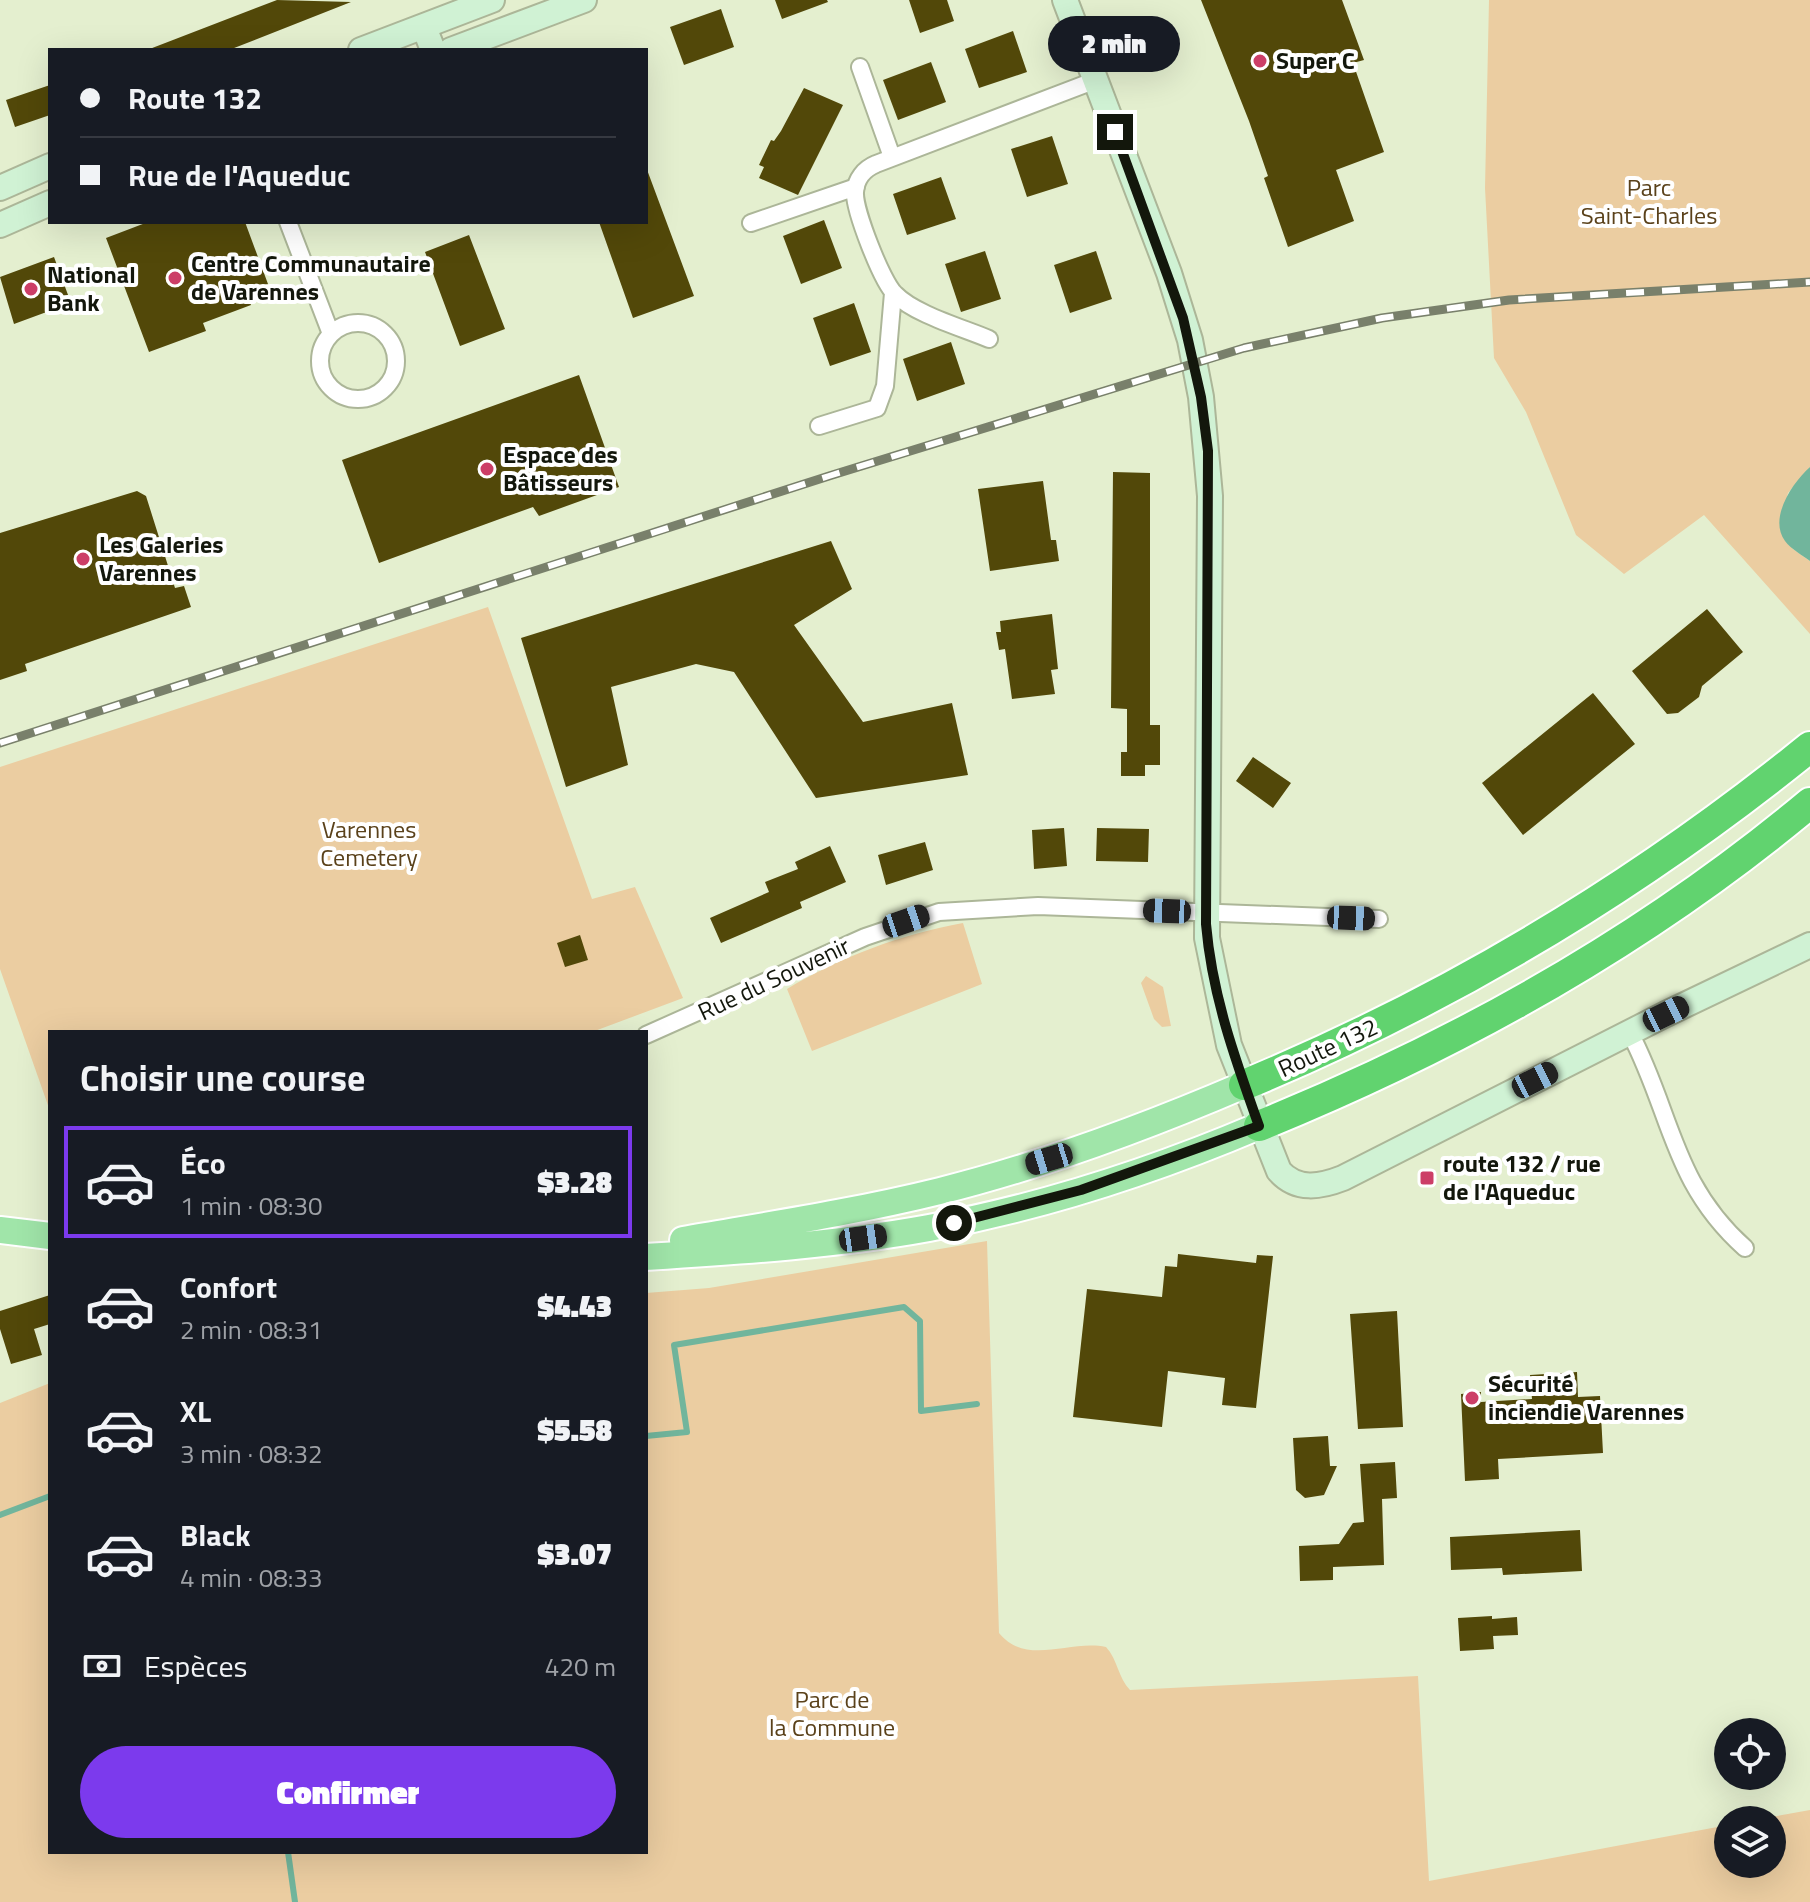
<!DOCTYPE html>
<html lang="fr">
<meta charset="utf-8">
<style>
:root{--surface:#171b24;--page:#242831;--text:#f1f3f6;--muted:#9ea1a6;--line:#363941;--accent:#7c3aed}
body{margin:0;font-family:"Titillium Web",sans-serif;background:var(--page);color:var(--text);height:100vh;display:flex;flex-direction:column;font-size:30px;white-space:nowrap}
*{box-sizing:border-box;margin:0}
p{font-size:26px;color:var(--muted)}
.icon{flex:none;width:44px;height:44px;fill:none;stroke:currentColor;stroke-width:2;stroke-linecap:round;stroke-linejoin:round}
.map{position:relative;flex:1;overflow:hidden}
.drawer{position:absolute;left:48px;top:1030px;width:600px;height:824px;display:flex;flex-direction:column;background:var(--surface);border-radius:0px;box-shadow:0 8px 32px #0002}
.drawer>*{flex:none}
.hud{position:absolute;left:48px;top:48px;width:600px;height:176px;border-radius:0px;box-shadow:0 8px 32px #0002;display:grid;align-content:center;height:176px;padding:0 32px;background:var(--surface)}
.buttons{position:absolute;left:1714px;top:1718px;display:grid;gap:16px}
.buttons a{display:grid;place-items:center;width:72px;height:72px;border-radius:50%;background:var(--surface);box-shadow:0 8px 32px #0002;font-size:40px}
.end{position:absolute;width:36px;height:36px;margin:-18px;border:10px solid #13170c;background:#fff;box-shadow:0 0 0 4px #fff}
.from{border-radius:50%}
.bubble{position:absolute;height:56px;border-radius:28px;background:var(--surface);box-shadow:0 8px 32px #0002;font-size:26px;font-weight:800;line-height:56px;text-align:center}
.car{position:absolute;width:24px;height:48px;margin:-24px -12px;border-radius:10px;box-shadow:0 0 6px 2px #0007;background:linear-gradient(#222 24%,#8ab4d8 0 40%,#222 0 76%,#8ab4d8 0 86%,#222 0)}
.hud b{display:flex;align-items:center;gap:28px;height:76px;font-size:30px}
.hud b+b{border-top:2px solid var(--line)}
.hud i{width:20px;height:20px;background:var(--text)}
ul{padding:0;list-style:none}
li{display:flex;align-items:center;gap:24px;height:112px;margin:0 16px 12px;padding:0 16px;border:4px solid transparent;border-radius:0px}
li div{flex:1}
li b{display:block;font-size:30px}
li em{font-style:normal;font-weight:800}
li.selected{border-color:var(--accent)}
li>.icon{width:72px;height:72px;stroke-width:1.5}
h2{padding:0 32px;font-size:36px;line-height:96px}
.pay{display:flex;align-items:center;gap:20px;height:88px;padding:0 32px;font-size:30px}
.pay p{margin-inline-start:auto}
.cta{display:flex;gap:16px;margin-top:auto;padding:16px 32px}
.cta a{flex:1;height:92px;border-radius:48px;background:var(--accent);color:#fff;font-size:32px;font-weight:800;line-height:92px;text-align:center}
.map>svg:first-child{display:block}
.green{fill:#ebcda1}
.water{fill:#71b59c}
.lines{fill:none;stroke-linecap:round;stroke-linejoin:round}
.stream{stroke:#71b59c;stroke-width:6}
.building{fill:#524809}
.street-casing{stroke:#acb698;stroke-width:20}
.secondary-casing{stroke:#acb698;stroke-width:28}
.primary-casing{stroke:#fff;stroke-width:30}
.highway-casing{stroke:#fff;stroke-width:34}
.street{stroke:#fff;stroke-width:16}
.secondary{stroke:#d0f2d4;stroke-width:24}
.primary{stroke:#a0e5a9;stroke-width:26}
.highway{stroke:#61d36f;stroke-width:30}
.rail-casing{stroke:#79806b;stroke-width:9}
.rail{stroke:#fff;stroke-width:6;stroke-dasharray:18;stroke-linecap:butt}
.route{stroke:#13170c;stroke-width:10}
.poi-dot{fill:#cc3e67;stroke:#fff;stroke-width:3}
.labels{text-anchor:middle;stroke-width:8;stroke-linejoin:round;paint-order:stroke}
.poi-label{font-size:24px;font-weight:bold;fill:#13170c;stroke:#fff;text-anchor:start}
.park-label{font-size:24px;fill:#5a411a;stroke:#fff}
.street-label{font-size:24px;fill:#13170c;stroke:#fff}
</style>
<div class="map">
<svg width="1810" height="1902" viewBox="0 0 1810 1902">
<rect width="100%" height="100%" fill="#e4efcf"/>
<path class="green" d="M1489,0H1810V467L1788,493L1780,524L1793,549L1810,561V634L1704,515L1624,574L1576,535L1526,412L1494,358L1485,188Z
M488,607L592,899L635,887L683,998L592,1032H50V1111L0,969V767Z
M963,923L982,984L812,1051L787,989C840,957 902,934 963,923Z
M1146,976L1163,987L1171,1026L1162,1027L1154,1019L1141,983Z
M987,1241L999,1633C1027,1667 1070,1639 1106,1647C1118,1660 1118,1678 1130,1690L1418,1676L1429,1881L1728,1825V1864H1772V1820H1755L1810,1810V1902H0V1403L50,1383V1852H646V1293L709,1288Z"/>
<path class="water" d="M1810,467V561C1802,555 1791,549 1785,541C1768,518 1793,482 1810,467Z"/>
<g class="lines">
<path class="stream" d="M646,1436L687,1432L674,1345L904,1307L920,1321L921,1411L977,1404
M0,1515L50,1496
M288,1852L295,1902"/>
</g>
<path class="building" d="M277,0L351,2L229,50H147Z
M775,0H827L828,2L782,19Z
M909,0H947L954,21L920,33Z
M1201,0H1342L1364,60L1353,63L1384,152L1336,170L1354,221L1288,247L1264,178L1268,176L1249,121Z
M721,9L734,47L684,65L670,27Z
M1013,31L1027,72L979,88L965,49Z
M931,62L946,102L898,120L883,80Z
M50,85V115L15,127L6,100Z
M804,88L843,105L798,195L759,178L764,167L759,165L771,140L774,141L781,131Z
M1052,136L1068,184L1027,197L1011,149Z
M646,167L694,296L633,318L599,222H646Z
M941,177L956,219L907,235L893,194Z
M824,220L842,268L801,284L783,236Z
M148,222H245L268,284L246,292L251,305L203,323L206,331L149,352L106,238Z
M469,235L505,329L460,346L425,252Z
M985,251L1001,299L961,312L945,264Z
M1096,251L1112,299L1070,313L1054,265Z
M54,257L71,303L14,324L0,277Z
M854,303L871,352L830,366L813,318Z
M951,342L965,384L917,401L903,359Z
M579,375L619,487L539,516L533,507L379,563L342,460Z
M1113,472L1150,473V725H1160V765H1145V776H1121V752H1127V709L1111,708Z
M1043,481L1051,540H1056L1059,561L990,571L978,489Z
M137,491L146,496L175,588L184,586L191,607L25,664L27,671L0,680V533Z
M831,541L852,589L794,625L863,722L952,703L968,775L816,798L734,672L696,664L611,687L628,765L566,787L521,638Z
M1707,609L1743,652L1702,686L1699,697L1678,713L1667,714L1632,671Z
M1052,614L1058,669L1051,670L1055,694L1012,699L1005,649L999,650L996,632H1001L1000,621Z
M1593,693L1635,744L1523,835L1482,783Z
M1253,757L1291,783L1273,808L1236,781Z
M1064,828L1067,866L1034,869L1032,830Z
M1097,828L1149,829L1148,862L1096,861Z
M925,842L933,870L886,885L878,855Z
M830,846L846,882L800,902L802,908L721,943L710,918L769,892L765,882L798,869L795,862Z
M580,935L588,960L565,967L557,943Z
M1178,1254L1256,1263L1257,1255L1273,1256L1256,1408L1222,1405L1225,1378L1168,1371L1162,1427L1073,1417L1087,1289L1162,1297L1165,1266L1177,1267Z
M50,1295V1324L34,1329L42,1355L11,1364L0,1329V1311Z
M1397,1311L1403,1427L1358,1429L1350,1314Z
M1577,1372L1578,1397L1600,1396L1603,1453L1498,1459L1499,1479L1465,1481L1461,1394L1481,1392V1402L1532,1399L1530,1375Z
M1328,1436L1330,1466H1337L1324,1495L1305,1498L1296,1490L1293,1438Z
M1395,1462L1397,1498L1382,1499L1384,1565L1333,1567V1580L1300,1581L1299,1546L1339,1544L1353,1523L1364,1522L1360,1464Z
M1580,1530L1582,1571L1503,1575L1502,1568L1451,1570L1450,1537Z
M1492,1616V1619L1517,1617L1518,1635L1493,1636L1494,1649L1460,1651L1458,1618Z"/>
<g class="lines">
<defs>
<path id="street" d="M860,67L892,157
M288,222L331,334
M751,223L856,187
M320 361a38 38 0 1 1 76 0a38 38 0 1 1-76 0Z
M989,339C963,328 914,314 895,294C882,282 854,210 855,192C856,179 864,169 876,164L1096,80
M819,426L877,408L885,386L893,293
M1630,1033C1672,1113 1672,1183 1745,1248
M646,1035L865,937L939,912L1038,906L1379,919"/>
<path id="secondary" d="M1065,0L1169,273L1190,340L1201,397L1210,496L1207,938L1229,1045L1279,1171C1297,1191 1320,1187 1343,1178L1666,1014L1810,945
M424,27L433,50
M361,50L492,0
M451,50L584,0
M0,188L50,166
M0,225L50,203"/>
<path id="primary" d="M0,1230L50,1236
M683,1240C769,1225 855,1212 940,1191C1044,1165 1146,1127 1244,1085
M646,1257C740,1251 836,1245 929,1228C1042,1207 1153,1171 1259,1126"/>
<path id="highway" d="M1244,1085C1449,1000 1637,887 1810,747
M1259,1126C1456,1046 1646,940 1810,803"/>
</defs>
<use href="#street" class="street-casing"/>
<use href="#secondary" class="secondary-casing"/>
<use href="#primary" class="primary-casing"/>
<use href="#highway" class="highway-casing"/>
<use href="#street" class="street"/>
<use href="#secondary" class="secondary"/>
<use href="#primary" class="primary"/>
<use href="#highway" class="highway"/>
<defs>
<path id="rail" d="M0,743L829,476L1244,348L1382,318L1509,300L1810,282"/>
</defs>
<use href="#rail" class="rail-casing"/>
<use href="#rail" class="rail"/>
</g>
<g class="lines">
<path class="route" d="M954,1223L1081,1190L1259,1126C1235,1059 1212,995 1206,924L1208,451L1201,397L1183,318L1115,132"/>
</g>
<g class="poi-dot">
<circle cx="1260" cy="61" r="8"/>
<circle cx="175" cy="278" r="8"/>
<circle cx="31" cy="289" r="8"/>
<circle cx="487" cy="469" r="8"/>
<circle cx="83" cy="559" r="8"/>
<rect x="1419" y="1170" width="16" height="16" rx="4"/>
<circle cx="1472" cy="1398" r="8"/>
</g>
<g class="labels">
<g class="poi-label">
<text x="1276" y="69">Super C</text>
<text x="191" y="272">Centre Communautaire<tspan x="191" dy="28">de Varennes</tspan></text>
<text x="47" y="283">National<tspan x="47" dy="28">Bank</tspan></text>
<text x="503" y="463">Espace des<tspan x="503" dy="28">Bâtisseurs</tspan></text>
<text x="99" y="553">Les Galeries<tspan x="99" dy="28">Varennes</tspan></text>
<text x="1443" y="1172">route 132 / rue<tspan x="1443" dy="28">de l'Aqueduc</tspan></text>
<text x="1488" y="1392">Sécurité<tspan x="1488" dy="28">inciendie Varennes</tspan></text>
</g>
<g class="park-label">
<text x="1649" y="196">Parc<tspan x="1649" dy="28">Saint-Charles</tspan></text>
<text x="369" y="838">Varennes<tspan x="369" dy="28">Cemetery</tspan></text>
<text x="832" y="1708">Parc de<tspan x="832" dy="28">la Commune</tspan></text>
</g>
<g class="street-label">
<text transform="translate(774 979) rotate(-25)" y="8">Rue du Souvenir</text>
<text transform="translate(1328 1048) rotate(-25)" y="8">Route 132</text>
</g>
</g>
</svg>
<div class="buttons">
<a><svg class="icon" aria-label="locate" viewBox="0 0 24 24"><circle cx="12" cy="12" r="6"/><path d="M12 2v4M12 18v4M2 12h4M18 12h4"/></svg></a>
<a><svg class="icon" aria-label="layers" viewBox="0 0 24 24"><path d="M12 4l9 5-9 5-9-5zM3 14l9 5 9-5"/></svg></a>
</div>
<i class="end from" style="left:954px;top:1223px"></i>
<i class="end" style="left:1115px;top:132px"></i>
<div class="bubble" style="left:1048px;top:16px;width:132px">2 min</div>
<i class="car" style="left:1167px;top:911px;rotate:272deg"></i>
<i class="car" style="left:1351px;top:918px;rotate:92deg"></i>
<i class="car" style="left:906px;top:921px;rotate:71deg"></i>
<i class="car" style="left:1666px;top:1014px;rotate:64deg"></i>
<i class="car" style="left:1535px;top:1080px;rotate:63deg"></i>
<i class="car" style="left:1049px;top:1159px;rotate:253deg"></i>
<i class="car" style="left:863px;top:1238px;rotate:82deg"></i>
<div class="hud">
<b><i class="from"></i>Route 132</b>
<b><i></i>Rue de l'Aqueduc</b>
</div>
<section class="drawer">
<h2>Choisir une course</h2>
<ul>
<li class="selected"><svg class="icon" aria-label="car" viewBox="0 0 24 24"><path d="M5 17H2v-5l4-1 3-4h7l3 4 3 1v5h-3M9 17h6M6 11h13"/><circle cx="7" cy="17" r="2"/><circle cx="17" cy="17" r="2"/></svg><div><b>Éco</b><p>1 min · 08:30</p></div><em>$3.28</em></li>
<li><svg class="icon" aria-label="car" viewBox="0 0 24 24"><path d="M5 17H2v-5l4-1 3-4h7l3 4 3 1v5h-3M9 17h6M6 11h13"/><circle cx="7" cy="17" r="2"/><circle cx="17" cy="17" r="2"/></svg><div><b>Confort</b><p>2 min · 08:31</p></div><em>$4.43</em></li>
<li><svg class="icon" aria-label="car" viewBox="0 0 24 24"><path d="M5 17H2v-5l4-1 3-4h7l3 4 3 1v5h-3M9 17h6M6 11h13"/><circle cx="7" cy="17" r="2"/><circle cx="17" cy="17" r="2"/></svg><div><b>XL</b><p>3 min · 08:32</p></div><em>$5.58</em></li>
<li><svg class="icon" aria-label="car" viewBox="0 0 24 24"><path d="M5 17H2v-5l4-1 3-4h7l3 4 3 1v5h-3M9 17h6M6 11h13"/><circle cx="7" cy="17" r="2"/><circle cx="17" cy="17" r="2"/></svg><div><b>Black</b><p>4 min · 08:33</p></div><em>$3.07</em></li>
</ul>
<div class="pay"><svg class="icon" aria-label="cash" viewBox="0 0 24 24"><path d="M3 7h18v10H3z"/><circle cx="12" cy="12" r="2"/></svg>Espèces<p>420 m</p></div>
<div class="cta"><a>Confirmer</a></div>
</section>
</div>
